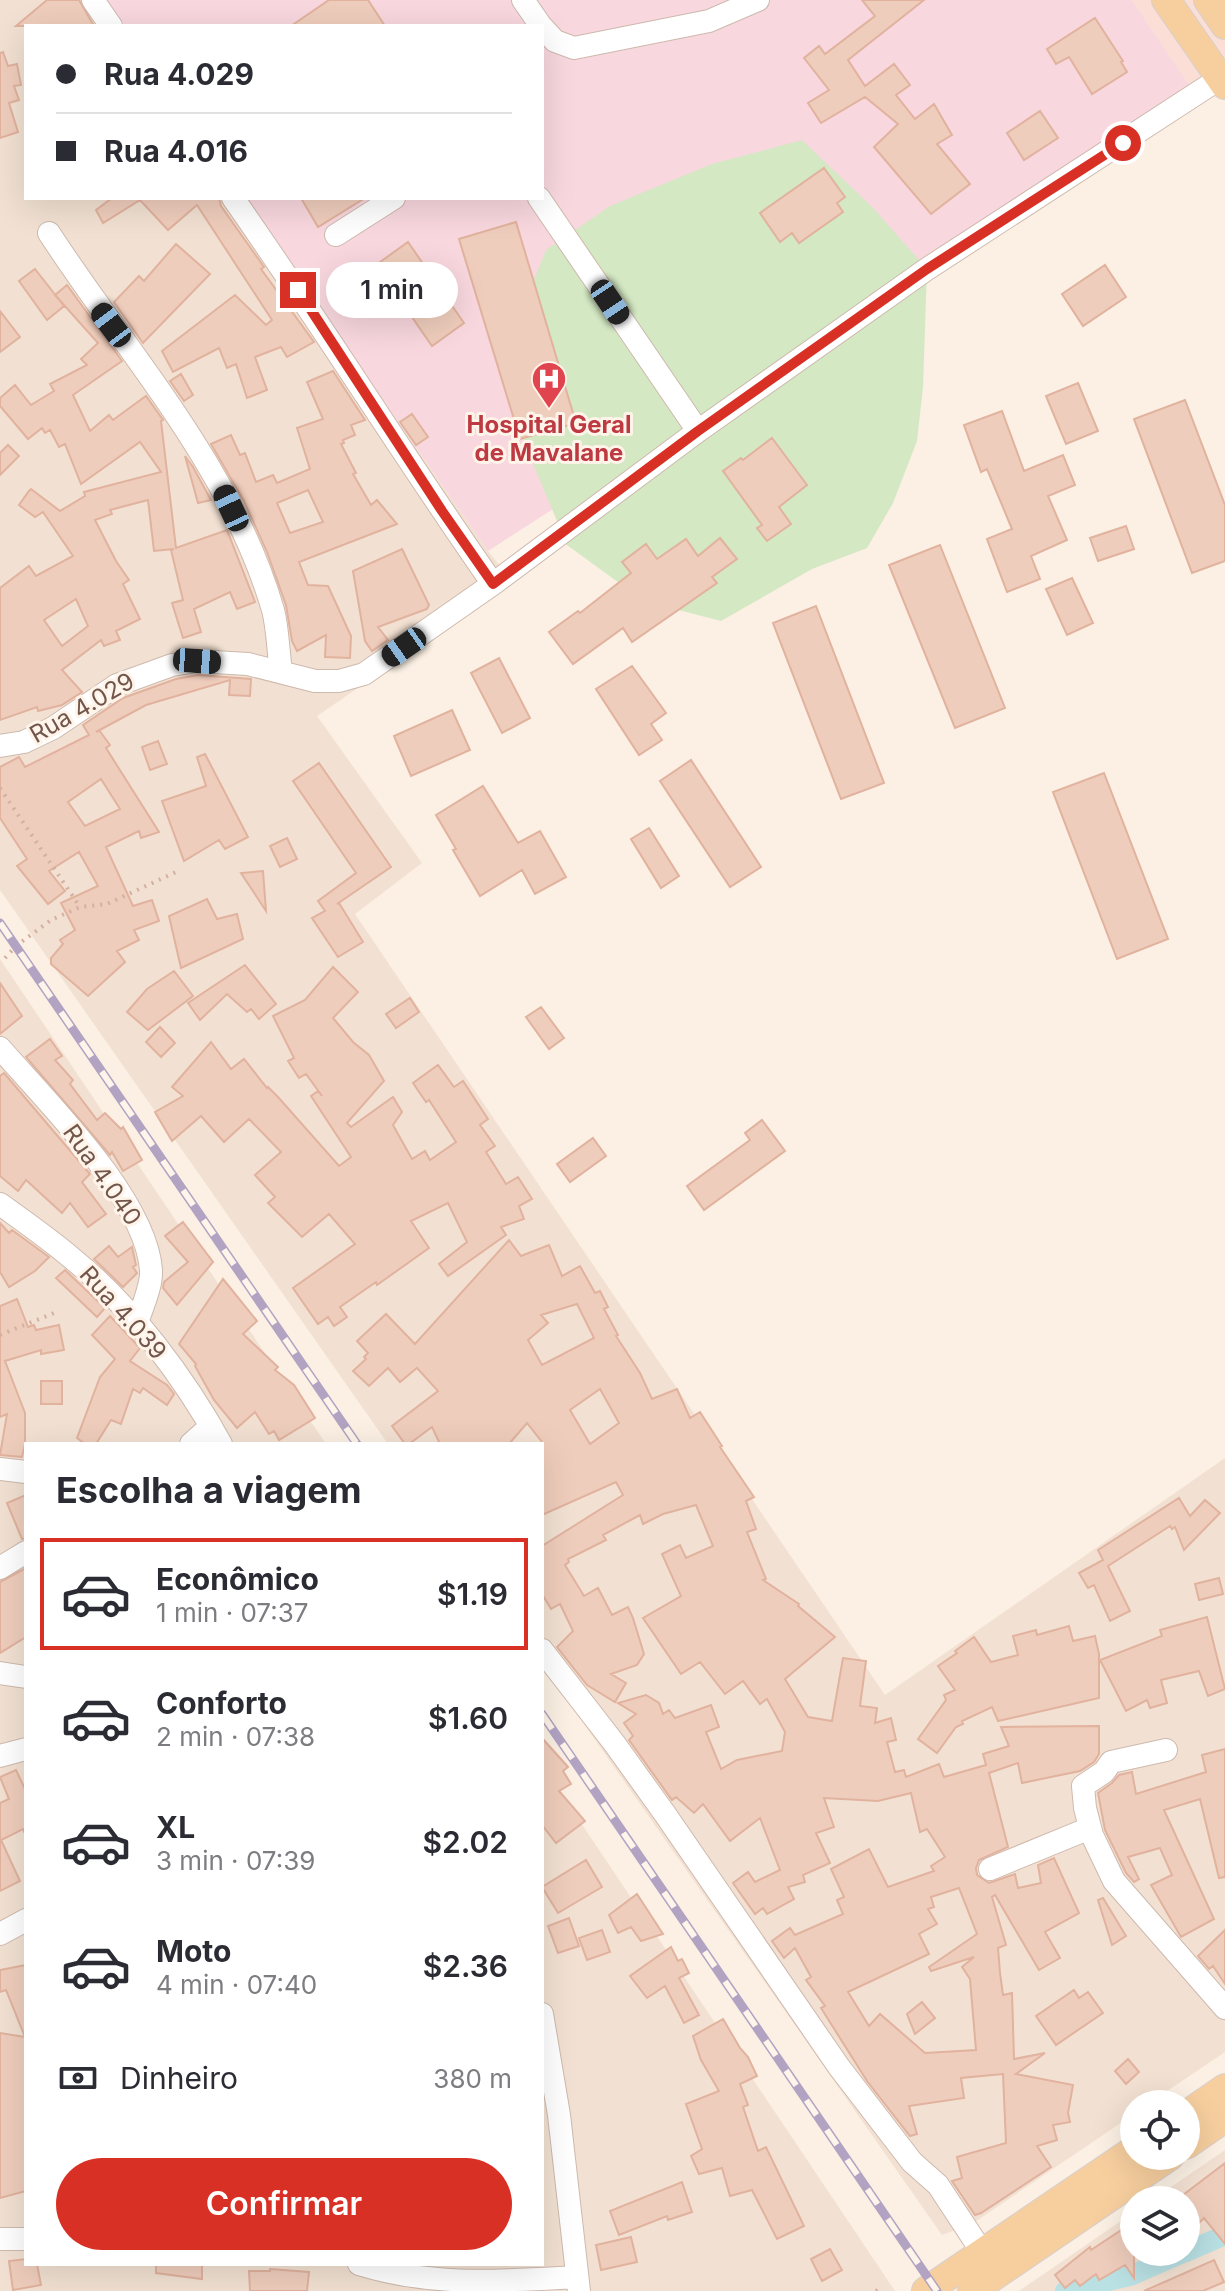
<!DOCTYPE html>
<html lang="pt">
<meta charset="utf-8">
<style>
:root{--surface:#fff;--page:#f2f2f3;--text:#2b2b33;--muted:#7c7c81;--line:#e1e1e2;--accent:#d93025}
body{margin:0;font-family:Inter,sans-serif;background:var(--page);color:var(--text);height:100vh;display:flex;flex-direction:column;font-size:30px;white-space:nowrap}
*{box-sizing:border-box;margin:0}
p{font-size:26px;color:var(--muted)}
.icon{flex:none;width:44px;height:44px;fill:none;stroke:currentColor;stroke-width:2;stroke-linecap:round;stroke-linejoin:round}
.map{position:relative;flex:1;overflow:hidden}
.panel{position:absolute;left:24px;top:1442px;width:520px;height:824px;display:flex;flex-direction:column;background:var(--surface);border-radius:0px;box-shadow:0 8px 32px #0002}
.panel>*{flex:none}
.hud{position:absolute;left:24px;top:24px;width:520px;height:176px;border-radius:0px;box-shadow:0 8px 32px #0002;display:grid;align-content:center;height:176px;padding:0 32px;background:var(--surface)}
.buttons{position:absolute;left:1120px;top:2090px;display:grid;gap:16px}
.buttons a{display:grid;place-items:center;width:80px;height:80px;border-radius:50%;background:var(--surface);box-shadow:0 8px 32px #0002;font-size:40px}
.end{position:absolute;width:36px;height:36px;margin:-18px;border:10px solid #d93025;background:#fff;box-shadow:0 0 0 4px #fff}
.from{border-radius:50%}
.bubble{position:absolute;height:56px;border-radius:28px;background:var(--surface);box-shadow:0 8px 32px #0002;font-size:26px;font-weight:600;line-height:56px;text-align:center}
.car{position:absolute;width:24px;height:48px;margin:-24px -12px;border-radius:10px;box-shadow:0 0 6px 2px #0007;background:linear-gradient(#222 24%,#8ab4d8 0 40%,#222 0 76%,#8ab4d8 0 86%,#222 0)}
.hud b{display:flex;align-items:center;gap:28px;height:76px;font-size:30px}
.hud b+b{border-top:2px solid var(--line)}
.hud i{width:20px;height:20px;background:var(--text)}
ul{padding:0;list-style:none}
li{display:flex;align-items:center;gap:24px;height:112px;margin:0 16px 12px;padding:0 16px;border:4px solid transparent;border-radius:0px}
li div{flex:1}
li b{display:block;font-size:30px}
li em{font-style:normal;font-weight:600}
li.active{border-color:var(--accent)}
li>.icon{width:72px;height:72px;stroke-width:1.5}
h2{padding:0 32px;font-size:36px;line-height:96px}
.pay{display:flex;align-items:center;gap:20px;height:88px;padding:0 32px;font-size:30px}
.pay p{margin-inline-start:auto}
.cta{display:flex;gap:16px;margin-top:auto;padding:16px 32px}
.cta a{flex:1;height:92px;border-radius:48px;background:var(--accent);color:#fff;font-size:32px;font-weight:600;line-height:92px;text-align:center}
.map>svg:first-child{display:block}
.residential{fill:#f2e1d2}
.commercial{fill:#fbdfd7}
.medical{fill:#f8d7de}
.green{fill:#d4e8c3}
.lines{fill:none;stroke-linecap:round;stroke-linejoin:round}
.canal{stroke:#b9e0e3;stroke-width:20}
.building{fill:#efcdbc;stroke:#e1b29e;stroke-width:2;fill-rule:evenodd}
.minor-casing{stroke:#ceb9ad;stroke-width:24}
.major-casing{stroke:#d8cfcd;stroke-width:30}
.path{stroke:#d3b0a0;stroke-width:4;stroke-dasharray:2 6;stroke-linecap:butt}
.minor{stroke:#fff;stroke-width:22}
.major{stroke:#f7cf9f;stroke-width:28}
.rail-casing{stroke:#b2a3c3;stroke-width:9}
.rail{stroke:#fef4e9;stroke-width:6;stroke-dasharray:18;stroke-linecap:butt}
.route{stroke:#d93025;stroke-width:10}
.labels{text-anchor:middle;stroke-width:6;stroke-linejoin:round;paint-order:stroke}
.health-label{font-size:24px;font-weight:bold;fill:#be3a42;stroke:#fef4e9}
.street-label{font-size:24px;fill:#72554b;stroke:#fef4e9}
</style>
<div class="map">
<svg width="1225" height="2291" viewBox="0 0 1225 2291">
<rect width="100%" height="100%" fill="#fbf0e3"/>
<path class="residential" d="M0,0H105L123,26H26V198H243L488,551L513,582L317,716L422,863L355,914L885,1695L1225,1458V2052L1148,2104H1134V2114L972,2224L942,2235L542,1664V1444H388L0,890Z
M0,959L326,1444H26V2264H542V1765L895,2291H0Z
M1225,2150V2291H1019L1134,2212V2252H1186V2200H1152Z"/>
<path class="commercial" d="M1132,0H1225V75L1196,95Z"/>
<path class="medical" d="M105,0H1132L1196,95L488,551L243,198H542V26H123Z"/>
<path class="green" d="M802,140L874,209L927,269L923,387L917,441L893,503L867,548L812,569L721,621L644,601L567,545L514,418L516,324L546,250L610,206L712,164Z"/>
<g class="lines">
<path class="canal" d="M1186,2252L1225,2235
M1065,2291L1130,2276L1185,2252"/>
</g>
<path class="building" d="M47,0H79L94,26H16Z
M329,0H368L385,26H291Z
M862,0H924L848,60L865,86L894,64L910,85L896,95L915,119L934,104L952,135L937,144L970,184L931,214L874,147L898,124L865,97L821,123L808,103L829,90L804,58L819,46L825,54L875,16Z
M1095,18L1123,61L1121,62L1127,72L1092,94L1069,57L1056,64L1047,49Z
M3,52L8,66L17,64L21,85L14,86L19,100L9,103L18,132L0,138V53Z
M1040,111L1058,138L1024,160L1007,133Z
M824,168L845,197L837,203L843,212L799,243L792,233L780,242L760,213Z
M112,198H219L221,206L264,267L261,269L314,342L287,357L281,347L255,357L267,390L247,398L236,364L227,368L219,348L173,372L162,351L235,295L266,325L272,320L197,205L168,230L140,200L103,223L96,210Z
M301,198H365L318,227Z
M516,222L576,423L520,439L459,239Z
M408,242L464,323L432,346L376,265Z
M176,244L210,274L143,343L114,302L139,276L144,281Z
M1105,265L1126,297L1083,326L1062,294Z
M35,269L64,306L47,320L19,281Z
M67,285L122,361L73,395L90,431L109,415L113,420L146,396L163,420L161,421L176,548L227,530L255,602L237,609L230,592L194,609L201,632L183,638L172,603L183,600L171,550L174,549L154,551L148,500L110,510L112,514L95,520L116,561L129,580L123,584L140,619L116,631L120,640L104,646L101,640L62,670L82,692L62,705L38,711L37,707L0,720V588L29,566L36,576L73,556L43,512L35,517L19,505L29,491L31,489L60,511L85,496L84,492L161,472L140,442L81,484L65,444L59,447L50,430L45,433L42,428L28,439L0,406V398L15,385L31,405L54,391L50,384L87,365L81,359L98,343L55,295ZM76,599L88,626L62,646L44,620Z
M0,311L20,337L0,352Z
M333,371L365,420L351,425L355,435L343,440L344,443L341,444L356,473L353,474L371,505L377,500L397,524L299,562L308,585L328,586L351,636L350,658L325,657L326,635L297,651L292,641L286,605L267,552L244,501L211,444L231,435L240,455L245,453L256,482L273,475L277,483L310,469L297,428L323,419L307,382ZM308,490L323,522L290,533L277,503Z
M181,374L193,395L184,401L170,381Z
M1078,383L1098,431L1066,444L1046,396Z
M1185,400L1225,505V561L1192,573L1134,419Z
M1002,411L1024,471L1063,455L1075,485L1048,496L1067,540L1031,556L1040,579L1007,592L987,539L1012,529L987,469L981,472L964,425Z
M412,414L428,437L416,445L400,422Z
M772,438L807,485L779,507L791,524L767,541L757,528L762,525L723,471L741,458L743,460Z
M8,445L19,456L0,475V453Z
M185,456L193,467L211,500L198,503Z
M1126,526L1134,549L1098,561L1090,538Z
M720,538L737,559L712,577L717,583L632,642L623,628L573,664L549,632L578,611L580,613L631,573L622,562L646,544L657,559L686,539L698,556Z
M940,545L1005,708L955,728L889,565Z
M402,549L429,605L427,609L378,627L388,640L372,651L365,641L353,571Z
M1072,578L1093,623L1067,635L1046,589Z
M816,606L884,783L841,799L773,623Z
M499,658L530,718L502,733L471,673Z
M632,666L666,713L651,724L662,740L639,755L596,689Z
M198,675L251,679L250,696L229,695L230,680L146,705L96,732L99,730L110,745L106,748L159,832L141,838L139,831L106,847L133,906L152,900L159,921L134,930L139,940L117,951L125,962L88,996L51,964V958L63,944L60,940L75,930L61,903L98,886L79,852L49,871L65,891L48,904L17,866L27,859L0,818V767L19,757L25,767L89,735L83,725L123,698L176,679ZM101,779L120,809L85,826L68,802Z
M452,710L470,750L411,776L394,736Z
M158,741L167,764L150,770L142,747Z
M205,754L248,837L225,849L219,840L184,861L162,801L206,786L197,757Z
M691,760L761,867L730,887L660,781Z
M319,763L391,867L337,904L339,903L363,942L338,957L312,918L325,911L318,901L356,873L293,781Z
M1104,773L1168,939L1117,959L1053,792Z
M483,786L518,843L540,831L566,877L535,894L522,870L480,896L453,850L456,849L436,815Z
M649,828L679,876L661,888L631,839Z
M287,838L297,859L280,867L270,846Z
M263,871L266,911L241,873Z
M207,899L217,919L237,914L243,939L181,968L169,916Z
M245,965L276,1004L259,1019L251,1009L247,1012L227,994L200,1020L188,1003Z
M333,967L358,992L333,1018L353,1042L369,1055L384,1081L347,1123L351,1127L393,1097L402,1112L393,1125L412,1159L425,1151L430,1160L456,1142L429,1100L426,1102L413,1083L438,1065L454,1087L463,1081L488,1119L480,1125L495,1146L486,1152L506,1184L518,1177L532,1199L519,1206L524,1219L501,1227L506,1235L448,1276L439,1264L467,1242L448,1203L411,1221L429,1248L377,1285L376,1282L340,1307L347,1317L334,1326L328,1317L318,1324L293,1288L355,1244L329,1214L302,1237L268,1203L275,1197L255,1175L281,1152L249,1119L224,1142L201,1116L172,1141L155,1112L183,1096L172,1087L211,1042L231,1069L244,1059L267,1088L268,1087L278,1097L339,1166L351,1157L311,1096L318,1091L322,1096L306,1074L299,1078L288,1061L294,1058L273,1016L305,1000Z
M174,971L193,996L148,1030L127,1012L147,989Z
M0,983L22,1016L0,1034Z
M410,998L419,1012L396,1028L386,1014Z
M541,1007L564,1038L549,1049L526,1017Z
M160,1027L175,1043L161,1057L146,1042Z
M50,1039L62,1056L55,1060L73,1080L70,1084L97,1120L105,1113L121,1129L123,1127L142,1160L123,1171L112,1152L110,1155L26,1057Z
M4,1073L90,1174L82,1182L106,1214L88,1227L70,1203L62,1213L26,1180L18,1191L0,1176V1076Z
M762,1120L785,1151L704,1210L687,1186L750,1140L745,1133Z
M593,1138L606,1156L570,1182L557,1164Z
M183,1222L213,1262L177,1305L163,1288L164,1282L188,1262L165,1236Z
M0,1223L9,1233L12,1230L49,1257L35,1271L9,1287L0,1272Z
M509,1240L521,1256L549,1245L562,1276L580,1266L595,1293L600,1291L608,1307L604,1309L618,1335L616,1336L640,1373L652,1399L677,1389L690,1418L700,1412L722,1446L720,1447L754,1497L746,1501L756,1529L747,1532L766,1579L763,1580L799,1604L798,1606L835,1637L785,1679L808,1717L832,1721L843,1658L866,1661L860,1706L877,1708L875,1723L891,1718L896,1740L887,1742L895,1772L904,1770L906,1777L939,1764L944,1777L986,1765L983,1754L1009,1746L1001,1727L1099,1726V1754L1094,1762L1080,1771L1022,1783L1018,1763L989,1773L1008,1847L979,1860L976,1868L977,1875L989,1883L1015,1874L1018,1888L1041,1883L1038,1865L1054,1858L1079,1913L1045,1932L1060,1958L1039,1970L995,1895L992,1897L1006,1945L998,1948L1000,1973L1003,1995L1012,1993L1014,2059L1045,2053L1016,2074L1073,2085L1068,2113L1070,2122L1053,2125L1057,2140L1037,2146L1051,2167L981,2213L975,2215L952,2181L962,2178L957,2157L1006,2143L1003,2074L961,2078L964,2098L909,2106L917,2134L910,2136L867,2081L821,2008L825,2006L806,1980L811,1977L795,1948L784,1958L772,1941L790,1928L795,1935L843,1914L837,1900L844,1897L831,1869L869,1849L888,1887L934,1871L931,1866L945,1857L927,1829L920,1832L911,1793L878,1801L824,1798L834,1827L816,1833L830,1863L803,1875L805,1882L788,1887L794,1899L767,1914L763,1908L755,1914L733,1883L748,1872L755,1882L780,1870L760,1818L730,1841L703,1804L694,1813L676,1797L672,1800L629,1740L633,1736L624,1723L636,1714L618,1703L646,1695L659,1703L663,1714L669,1710L675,1718L711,1705L719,1727L706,1732L721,1769L737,1760L782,1751L785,1732L767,1699L760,1704L743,1681L725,1694L700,1662L681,1674L643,1618L681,1596L662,1554L680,1545L686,1558L713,1546L696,1505L663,1514L643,1524L640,1515L603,1535L606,1540L568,1559L569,1562L565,1565L584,1596L598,1588L612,1615L628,1607L633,1618L644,1654L637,1665L611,1674L626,1683L615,1702L587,1685L557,1647L573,1631L560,1604L551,1609L542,1594V1546L623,1495L616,1482L542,1515V1442L527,1423L509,1444H440L432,1427L409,1444H405L392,1426L438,1391L417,1368L400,1382L388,1368L369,1386L353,1371L366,1359L364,1357L368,1353L357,1341L386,1314L415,1344ZM577,1304L594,1338L542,1365L528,1340L548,1323L541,1315ZM600,1389L619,1423L590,1444L570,1410ZM959,1888L977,1934L929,1967L931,1971L974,1957L962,1967L970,1979L976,2050L925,2053L880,2014L869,2026L848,1992L929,1954L919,1934L937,1924L928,1909L934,1907L931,1897Z
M109,1246L118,1257L132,1247L136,1265L133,1267L137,1273L123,1287L94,1259Z
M65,1270L105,1308L97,1317L56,1278Z
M223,1279L257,1321L243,1334L278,1367L275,1370L294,1385L315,1418L279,1440L274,1431L269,1434L255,1412L237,1428L214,1400L195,1366L196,1364L179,1344Z
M17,1299L28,1327L34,1325L36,1330L59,1325L64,1350L41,1354V1350L5,1361L25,1413V1444L22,1457L0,1455L7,1414L0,1417V1306Z
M110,1316L140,1348L130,1361L167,1385L174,1394L167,1405L143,1388L140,1393L133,1389L121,1424L111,1420L96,1444H85L77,1438L100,1377L115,1359L92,1335Z
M41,1381H62V1404H41Z
M26,1495V1538L22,1539L7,1503Z
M1179,1498L1190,1516L1205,1500L1220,1513L1184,1550L1175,1527L1172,1529L1170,1526L1108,1566L1130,1611L1110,1621L1094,1585L1088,1588L1079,1573L1103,1560L1098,1550Z
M26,1568V1637L0,1653V1582Z
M1219,1578L1223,1594L1199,1600L1195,1584Z
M1207,1617L1225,1689L1208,1696L1199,1671L1161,1680L1167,1703L1150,1708L1147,1700L1126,1711L1100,1660L1162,1636L1160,1630Z
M1069,1626L1073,1641L1095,1636L1099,1654V1698L998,1721L992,1707L962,1721L963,1724L956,1727L937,1753L918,1739L946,1700L944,1695L955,1690L938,1666L957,1653L955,1651L974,1637L991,1662L1018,1655L1013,1636L1036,1630L1037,1635Z
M542,1738L568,1767L563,1771L571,1784L559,1791L585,1821L556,1843L542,1825Z
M1225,1749V1877L1219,1878L1200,1799L1164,1810L1214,1919L1181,1937L1151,1885L1172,1875L1160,1848L1128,1857L1139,1879L1134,1882L1126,1873L1105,1830L1098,1793L1112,1783L1119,1775L1132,1772L1136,1794L1206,1772L1202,1755Z
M16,1770L26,1791V1836L23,1829L1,1840L20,1881L0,1891V1803L9,1799L0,1777Z
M586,1860L602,1887L558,1913L542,1887Z
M637,1894L663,1934L641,1941L631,1927L618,1933L609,1915Z
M1103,1898L1126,1936L1112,1945L1098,1900Z
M569,1918L579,1946L558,1953L548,1926Z
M602,1930L610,1952L587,1960L579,1938Z
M1225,1930V1984L1213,1966L1209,1969L1198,1956Z
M671,1947L678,1961L682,1959L689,1973L679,1978L699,2015L684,2023L665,1986L647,1998L630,1976Z
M26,1965V2191L0,2198V2033L25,2037L6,1990L0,1992V1970Z
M1074,1990L1079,1998L1088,1992L1103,2013L1056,2045L1036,2016Z
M922,2002L935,2018L915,2034L907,2014Z
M723,2019L740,2048L748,2057L757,2076L740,2084L748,2105L743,2107L758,2151L766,2147L804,2226L777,2239L752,2190L730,2196L722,2168L699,2174L691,2156L702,2149L686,2104L719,2091L701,2060L693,2036Z
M1128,2059L1139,2072L1126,2084L1115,2071Z
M1225,2163V2244L1204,2218L1198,2224L1186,2208V2200L1179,2198Z
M682,2182L692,2212L668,2220L667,2216L619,2235L610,2211Z
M1126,2227L1134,2240V2278L1125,2265L1099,2280L1096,2274L1080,2286L1075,2280L1065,2288L1055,2275L1090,2247L1091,2250Z
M631,2237L637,2262L601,2270L596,2245Z
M830,2249L842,2270L822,2281L811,2259Z
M26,2259V2264H37L41,2285L13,2290L9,2261Z
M1214,2260L1224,2282L1203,2291H1144Z
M156,2264H202V2279L156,2273Z
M270,2269L309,2272L307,2291H250L249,2271H270Z"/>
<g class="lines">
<defs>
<path id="minor" d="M93,0L111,26
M523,0L541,26
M542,27L555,41L574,48L709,21L758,0
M233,198C322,325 404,457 493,584
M539,198L698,431
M49,233C129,356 231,466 273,610C278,629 278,651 281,671
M336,235L394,198
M0,746L24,742L53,728L117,685L172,665L197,661L248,664L315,681H339L364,674L493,584L698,431L927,269L1225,75
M0,1048C46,1101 146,1199 151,1270C152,1286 142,1307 137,1323
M0,1204C25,1222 51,1240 74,1260C132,1307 185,1379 221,1444
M191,1444L211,1426
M0,1469L26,1472
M0,1568L26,1552
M542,1650L614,1743L665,1814L839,2067L912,2162L938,2185L982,2252
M0,1673L26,1677
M1166,1750L1111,1762L1104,1772L1083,1786L1085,1808L1092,1835L1114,1881L1225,2008
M0,1756L26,1749
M990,1869L1090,1828
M0,1934L26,1920
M542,2014L559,2115L579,2291
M0,2239H26
M359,2264C433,2287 501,2281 576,2277"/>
<path id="major" d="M1166,0L1225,85
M1208,0L1225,25
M1186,2115L1225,2088
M1186,2145L1225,2118
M926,2291L1134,2150
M972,2291L1170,2156"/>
</defs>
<use href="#minor" class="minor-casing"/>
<use href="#major" class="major-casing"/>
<path class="path" d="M0,788L80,907
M5,958L16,946L51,920L80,907L107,904L176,872
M0,1335L54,1313
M876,2291L880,2288"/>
<use href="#minor" class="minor"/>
<use href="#major" class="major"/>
<defs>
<path id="rail" d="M0,923L357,1444
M542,1714L937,2291"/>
</defs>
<use href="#rail" class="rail-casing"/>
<use href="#rail" class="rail"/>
</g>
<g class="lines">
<path class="route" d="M298,290L442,511L493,584L698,431L927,269L1123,143"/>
</g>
<defs>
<symbol id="hospital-pin" viewBox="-11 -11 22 30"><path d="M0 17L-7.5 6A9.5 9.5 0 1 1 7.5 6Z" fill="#e0444e" stroke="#fef4e9"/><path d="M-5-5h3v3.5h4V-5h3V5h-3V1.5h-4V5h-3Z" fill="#fff"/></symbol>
</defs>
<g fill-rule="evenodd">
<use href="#hospital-pin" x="529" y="359" width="40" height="54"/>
</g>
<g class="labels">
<g class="health-label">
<text x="549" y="433">Hospital Geral<tspan x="549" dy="28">de Mavalane</tspan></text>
</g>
<g class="street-label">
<text transform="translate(82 708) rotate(-30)" y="8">Rua 4.029</text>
<text transform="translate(102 1175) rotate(55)" y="8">Rua 4.040</text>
<text transform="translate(123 1313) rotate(48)" y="8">Rua 4.039</text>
</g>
</g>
</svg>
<div class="buttons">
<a><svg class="icon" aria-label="locate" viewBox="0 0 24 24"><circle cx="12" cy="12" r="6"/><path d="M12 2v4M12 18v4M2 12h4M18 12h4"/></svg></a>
<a><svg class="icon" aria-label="layers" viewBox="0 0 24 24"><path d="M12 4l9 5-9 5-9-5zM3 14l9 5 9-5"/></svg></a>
</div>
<i class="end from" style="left:1123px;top:143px"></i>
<i class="end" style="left:298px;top:290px"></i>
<div class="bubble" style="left:326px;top:262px;width:132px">1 min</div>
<i class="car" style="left:610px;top:302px;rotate:146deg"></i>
<i class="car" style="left:111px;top:325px;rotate:323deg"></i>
<i class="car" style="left:231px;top:508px;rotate:335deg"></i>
<i class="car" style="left:404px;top:647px;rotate:235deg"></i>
<i class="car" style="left:197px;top:661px;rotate:94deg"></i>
<div class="hud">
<b><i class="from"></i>Rua 4.029</b>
<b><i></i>Rua 4.016</b>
</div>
<section class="panel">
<h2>Escolha a viagem</h2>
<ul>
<li class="active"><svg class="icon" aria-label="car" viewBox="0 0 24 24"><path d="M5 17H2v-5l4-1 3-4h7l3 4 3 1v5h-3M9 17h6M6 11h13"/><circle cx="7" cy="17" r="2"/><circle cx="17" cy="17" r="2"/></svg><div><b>Econômico</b><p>1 min · 07:37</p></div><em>$1.19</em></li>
<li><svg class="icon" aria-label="car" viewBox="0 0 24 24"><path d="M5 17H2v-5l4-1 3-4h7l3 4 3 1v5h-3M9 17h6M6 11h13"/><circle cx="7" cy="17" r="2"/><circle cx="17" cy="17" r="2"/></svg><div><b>Conforto</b><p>2 min · 07:38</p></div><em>$1.60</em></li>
<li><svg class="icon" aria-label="car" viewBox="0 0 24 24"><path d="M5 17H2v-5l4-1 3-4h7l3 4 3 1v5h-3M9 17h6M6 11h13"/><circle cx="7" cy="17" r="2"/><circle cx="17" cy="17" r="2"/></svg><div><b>XL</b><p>3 min · 07:39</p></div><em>$2.02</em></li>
<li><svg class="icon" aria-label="car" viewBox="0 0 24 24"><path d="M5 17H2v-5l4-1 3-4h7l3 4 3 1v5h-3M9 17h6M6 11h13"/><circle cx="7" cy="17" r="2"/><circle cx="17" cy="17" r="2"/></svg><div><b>Moto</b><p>4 min · 07:40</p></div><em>$2.36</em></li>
</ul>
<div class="pay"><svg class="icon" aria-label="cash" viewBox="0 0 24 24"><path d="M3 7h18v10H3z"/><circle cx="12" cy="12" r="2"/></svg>Dinheiro<p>380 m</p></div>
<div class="cta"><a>Confirmar</a></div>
</section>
</div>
